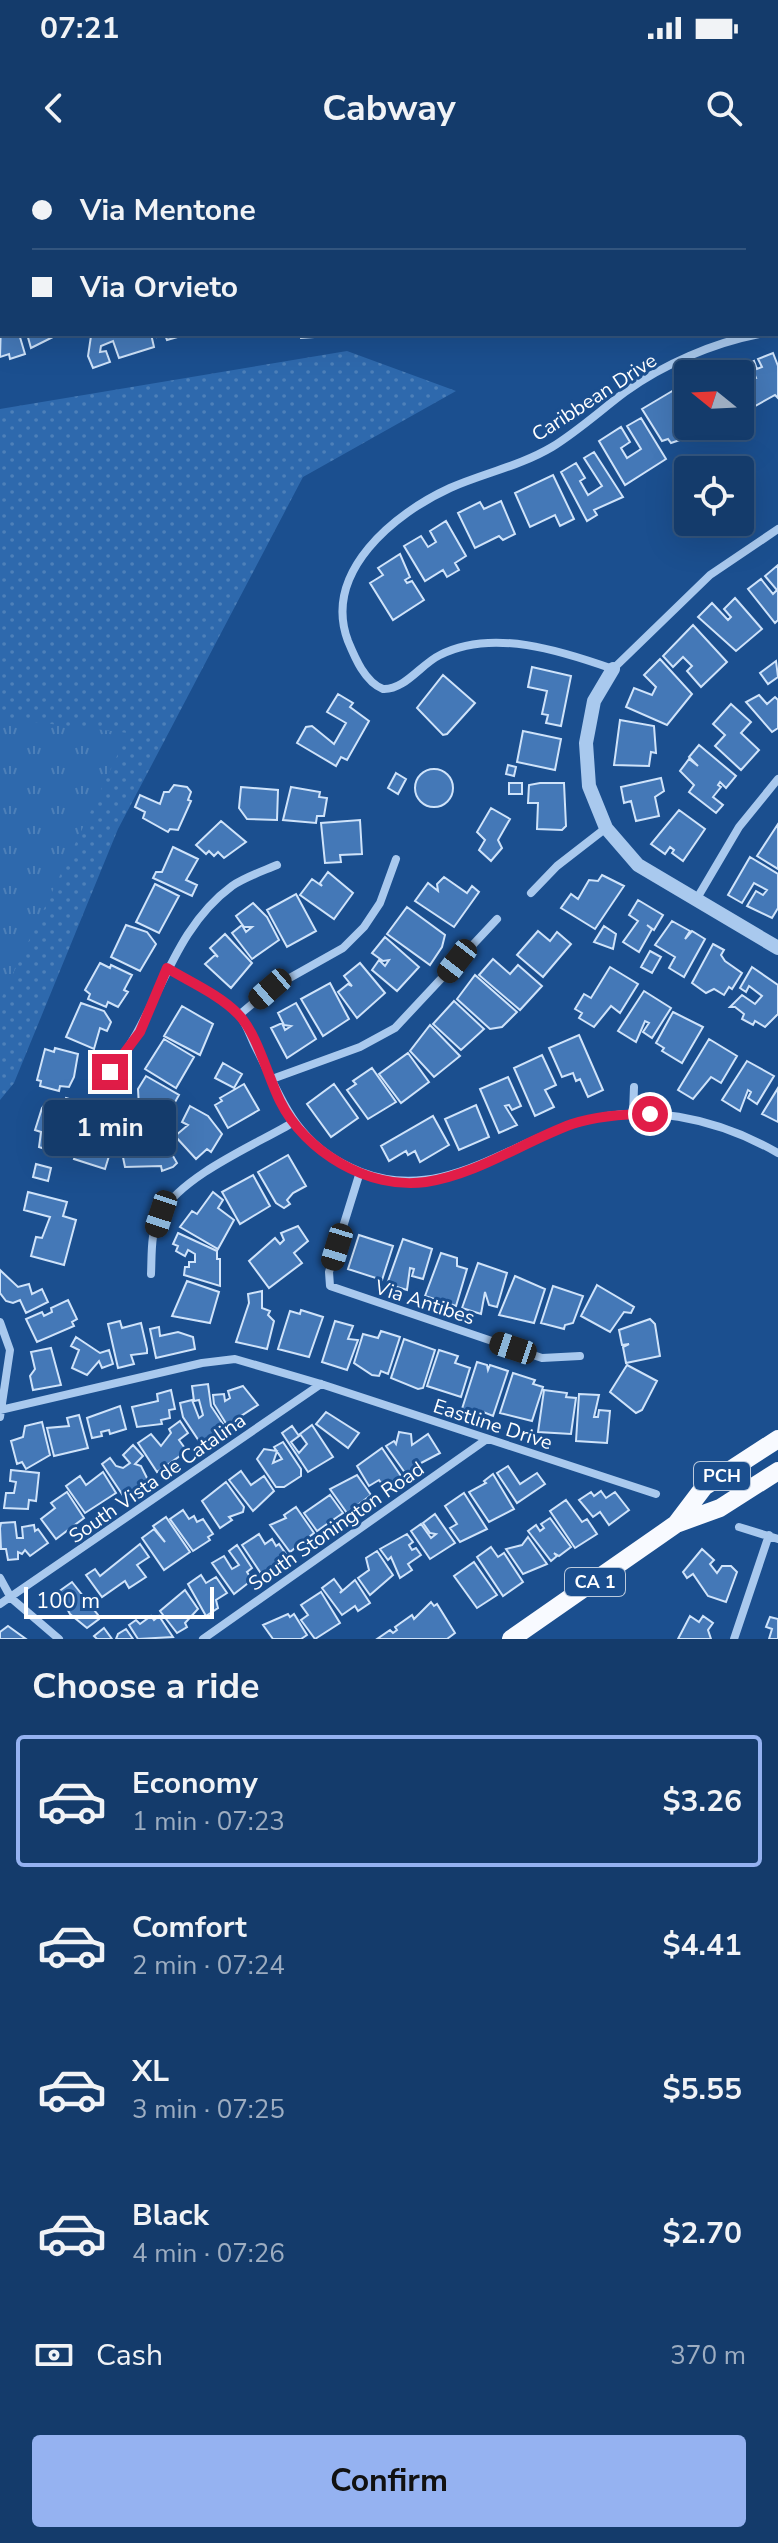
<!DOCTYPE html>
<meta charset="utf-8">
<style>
:root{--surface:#143b6b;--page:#214673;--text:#f1f3f6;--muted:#9dadc1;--line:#33557e;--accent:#95b2f1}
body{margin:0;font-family:"Nunito Sans",sans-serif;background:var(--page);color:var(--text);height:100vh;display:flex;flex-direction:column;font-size:30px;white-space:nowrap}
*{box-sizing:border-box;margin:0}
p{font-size:26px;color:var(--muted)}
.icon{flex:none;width:44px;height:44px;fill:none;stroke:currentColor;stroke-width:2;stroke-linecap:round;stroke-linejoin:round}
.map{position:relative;height:1479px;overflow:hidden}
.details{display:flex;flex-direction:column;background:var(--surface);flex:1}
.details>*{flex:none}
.top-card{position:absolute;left:0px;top:0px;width:778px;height:176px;box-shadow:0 8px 32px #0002,0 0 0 2px var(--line);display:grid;align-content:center;height:176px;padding:0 32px;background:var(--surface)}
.needle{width:52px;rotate:288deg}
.controls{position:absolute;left:674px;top:200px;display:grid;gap:16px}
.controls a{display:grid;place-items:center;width:80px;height:80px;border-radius:8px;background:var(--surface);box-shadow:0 8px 32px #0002,0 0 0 2px var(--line);font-size:40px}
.scale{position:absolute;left:24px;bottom:20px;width:190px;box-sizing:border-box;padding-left:8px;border:4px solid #fff;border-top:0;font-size:22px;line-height:28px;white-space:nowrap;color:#fff;-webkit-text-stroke:6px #1b4f8f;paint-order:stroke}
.end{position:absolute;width:36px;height:36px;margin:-18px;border:10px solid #e11d48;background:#fff;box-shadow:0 0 0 4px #fff}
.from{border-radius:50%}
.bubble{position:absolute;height:56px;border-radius:8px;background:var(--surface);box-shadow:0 8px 32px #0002,0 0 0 2px var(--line);font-size:26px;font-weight:700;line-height:56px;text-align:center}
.car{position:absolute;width:24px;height:48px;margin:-24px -12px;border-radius:10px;box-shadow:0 0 6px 2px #0007;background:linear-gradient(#222 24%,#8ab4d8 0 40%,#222 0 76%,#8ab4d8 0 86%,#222 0)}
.top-card b{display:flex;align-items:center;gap:28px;height:76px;font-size:30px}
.top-card b+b{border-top:2px solid var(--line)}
.top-card i{width:20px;height:20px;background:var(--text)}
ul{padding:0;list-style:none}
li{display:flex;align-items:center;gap:24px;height:132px;margin:0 16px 12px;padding:0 16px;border:4px solid transparent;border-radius:8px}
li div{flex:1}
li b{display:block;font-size:30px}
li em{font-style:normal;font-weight:700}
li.active{border-color:var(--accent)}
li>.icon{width:72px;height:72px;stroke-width:1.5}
h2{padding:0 32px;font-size:36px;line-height:96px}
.pay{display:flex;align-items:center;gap:20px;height:88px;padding:0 32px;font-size:30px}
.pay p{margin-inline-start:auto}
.primary-button{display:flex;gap:16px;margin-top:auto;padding:16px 32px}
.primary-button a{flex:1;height:92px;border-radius:8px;background:var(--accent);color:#111;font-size:32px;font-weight:700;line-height:92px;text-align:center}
.status{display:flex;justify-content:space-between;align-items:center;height:56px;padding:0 40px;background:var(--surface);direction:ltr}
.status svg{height:22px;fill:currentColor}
header{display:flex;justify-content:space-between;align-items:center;height:104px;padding:0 32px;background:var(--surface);font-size:36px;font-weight:700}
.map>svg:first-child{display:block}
.grass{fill:url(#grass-dots)}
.park{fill:url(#park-tufts)}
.building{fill:#4478b7;stroke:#cfe3fa;stroke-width:2}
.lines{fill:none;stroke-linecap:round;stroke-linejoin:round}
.minor{stroke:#a9c9ee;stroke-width:8}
.tertiary{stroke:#a9c9ee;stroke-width:14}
.trunk{stroke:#f8faff;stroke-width:18}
.route{stroke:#e11d48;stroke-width:10}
.labels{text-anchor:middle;stroke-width:6;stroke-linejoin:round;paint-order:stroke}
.shield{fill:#1b4f8f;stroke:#bbcadd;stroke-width:2}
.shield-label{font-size:18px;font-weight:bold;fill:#fff}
.street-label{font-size:20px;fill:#fff;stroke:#1b4f8f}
</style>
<div class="status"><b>07:21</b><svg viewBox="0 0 49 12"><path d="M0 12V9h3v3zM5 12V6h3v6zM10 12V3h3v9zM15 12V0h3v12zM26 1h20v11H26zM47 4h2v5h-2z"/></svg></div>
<header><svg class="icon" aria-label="back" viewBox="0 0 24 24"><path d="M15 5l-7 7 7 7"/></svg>Cabway<svg class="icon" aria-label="search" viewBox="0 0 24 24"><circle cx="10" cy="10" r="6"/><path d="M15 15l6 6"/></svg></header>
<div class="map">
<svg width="778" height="1479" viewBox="0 0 778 1479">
<defs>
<pattern id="grass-dots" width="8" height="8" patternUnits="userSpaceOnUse" patternTransform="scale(2)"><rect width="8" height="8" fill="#2e69ad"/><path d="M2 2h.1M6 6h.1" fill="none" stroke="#4d80b9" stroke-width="1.8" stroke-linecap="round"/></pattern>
<pattern id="park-tufts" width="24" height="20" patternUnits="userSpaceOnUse" patternTransform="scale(2)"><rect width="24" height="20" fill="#2e69ad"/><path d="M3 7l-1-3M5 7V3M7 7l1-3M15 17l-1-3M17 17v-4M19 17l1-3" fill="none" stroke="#4d80b9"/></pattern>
</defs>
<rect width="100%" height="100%" fill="#1b4f8f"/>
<path class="grass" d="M347,191L456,231L303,317L118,669L14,923L0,940V249Z"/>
<path class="park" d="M0,558L128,573L0,841Z"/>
<path class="building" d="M68,0H97L98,2H67Z
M633,0H669V2H633Z
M2,129V174H19L25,194L10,199L9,194L0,197Z
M27,174H54L55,176L31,188Z
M96,174H151L154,187L119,198L113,181L101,186L100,192L106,191L110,202L93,208L88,196L91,176Z
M156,174H188L167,180L165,175L157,177Z
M300,174H328V176L301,178Z
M773,193L778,206V238L775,235L748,250L740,220L756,218L750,203L754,201L757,209L762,207L758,199Z
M718,203L723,214H704L702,210Z
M679,227L688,241V266H693L685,270L680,280L671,283L668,279L662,281L642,249Z
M641,258L666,299L625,325L599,281L621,267L630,282L621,288L627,298L641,289L627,266Z
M594,292L623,337L594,350L597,355L587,361L561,312L576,303L585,318L580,321L588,335L602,326L584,298Z
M553,315L574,359L560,366L555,355L530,367L515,333Z
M501,341L515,374L503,380L499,376L475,388L458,353L480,342L484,349Z
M446,361L466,396L455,403L459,410L447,417L443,410L425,421L404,386L421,376L428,387L436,382L430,371Z
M400,394L410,417L405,420L407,423L412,421L424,440L393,460L370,423L383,415L378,408Z
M778,405V460L775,463L748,429L761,419L773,434L777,430L765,416Z
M735,438L762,469L736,491L698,457L712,443L728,460L731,457L724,449Z
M693,465L727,502L701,527L687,511L692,506L683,497L673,507L663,496Z
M660,499L692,534L667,565L626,547L634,528L652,535L656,527L644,515Z
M776,501L778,517L768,524L760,513Z
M532,507L571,516L561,566L546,563L548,555L542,554L547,531L528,527Z
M443,515L475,543L447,574L443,575L417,548Z
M338,534L353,543L350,547L369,561L347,600L341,597L336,606L297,583L306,567L312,566L334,584L346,563L327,552Z
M759,535L767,544L775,537L778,540V568L772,572L746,542Z
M731,544L751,562L741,573L759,590L741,610L715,586L725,575L713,564Z
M620,560L654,566L656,593L651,592L649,606L614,605Z
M523,571L561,579L555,610L517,602Z
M699,585L736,616L726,628L720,622L718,625L721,627L713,637L723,645L716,653L689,632L694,625L680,611L689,599L698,606L689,597Z
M508,605L516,607L514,616L506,614Z
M415 628a19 19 0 1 1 38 0a19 19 0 1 1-38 0Z
M396,613L406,619L398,634L388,628Z
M661,618L664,631L655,637L659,656L636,661L631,641L624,643L621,627Z
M509,623H522V634H509Z
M540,623H564L566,666L562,670L537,669L538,643H528L529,625Z
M174,625L187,627L191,632L188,640L191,641L178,670L170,669L168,672L143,658L145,652L135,647L140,635L160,644L164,632H169Z
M241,627L278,630L277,660L247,659L239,648Z
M291,627L320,632L319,637L327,638L324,656H317L316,663L283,660Z
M491,648L510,659L498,680L502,688L491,701L479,690L485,680L477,672Z
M679,650L705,669L683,701L672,693L674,690L670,687L665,694L651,684Z
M360,660L362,694L340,695L341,702L325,703L321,663Z
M221,661L246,682L224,698L218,692L214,696L209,691L206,694L196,685Z
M778,664V709L757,696Z
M173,687L198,699L186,720L197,725L192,736L153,718L156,712H162Z
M750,697L778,714V748L772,758L747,746L756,731L763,735L767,730L754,723L742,743L728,735Z
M328,712L353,733L334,759L300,735L312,719L322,726L320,723Z
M602,715L624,726L595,769L561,748L571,734L578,739L589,720L598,721Z
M444,717L467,733L472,726L479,732L454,767L415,741L428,723L438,731L437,724Z
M155,724L179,736L159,773L136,762Z
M296,734L316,771L287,787L267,750Z
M638,740L663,755L654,770L647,765L652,769L639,792L623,782L638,761L629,755Z
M253,743L267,757L279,780L252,799L232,773L242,765L246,772L252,767H244L236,756Z
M407,747L445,775L442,787L430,805L387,774Z
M672,761L690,771L685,779L692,771L705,779L684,817L669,808L675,797L655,785Z
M126,765L147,772L156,784L140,811L111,797Z
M604,766L616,774L613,789L594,782Z
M538,771L550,781L557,772L571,784L543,817L517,795Z
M225,774L252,803L231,828L205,804L215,795L218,797L210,788Z
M385,777L419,807L397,831L372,810L379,800L385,806L389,800L383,801L372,793Z
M713,784L724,790L721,795L725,801L742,813L732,829L729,827L724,835L714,829L706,833L692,823Z
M650,791L661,797L652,813L641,807Z
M493,799L510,814L518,805L542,826L520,850L479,815Z
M100,803L110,808L111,805L132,815L124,830L128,832L118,847L108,842L106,847L88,839L90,834L85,830Z
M360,803L385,833L357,858L338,832L348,824L352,826L344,816Z
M610,807L638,824L620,853L611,846L594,867L579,858L582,853L575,849L584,834L591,838Z
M752,807L778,825V854L765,867L755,861L753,865L742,859L744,854L735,847H730L742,835L755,844L762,836L749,826L746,832L740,828Z
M475,815L517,852L502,867L490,869L457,839Z
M330,823L349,859L323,876L301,839Z
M644,831L671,848L652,878L643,872L649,863L645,861L636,882L618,871Z
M454,841L484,869L461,890L433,864Z
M81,843L104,851L111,862L107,871L100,868L94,889L66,877Z
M296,843L316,879L287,898L271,868L282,863L285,870L291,866L284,865L278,853Z
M182,846L213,864L200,895L164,876Z
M673,852L703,867L682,903L662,891L664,888L656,883Z
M430,865L460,896L434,917L410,891Z
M579,875L603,930L588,937L580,919L576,921L573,913L562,917L549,888Z
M164,879L194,897L176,928L145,909Z
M709,879L737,896L721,923L711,917L693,939L678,930Z
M55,888L78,894L74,917L69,927L60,926L59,931L40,926L41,921L37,920L45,889L54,892Z
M408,893L429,922L401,943L379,914Z
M542,895L556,925L545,930L554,947L535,956L514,908Z
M747,901L774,916L757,944L748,938L751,932L748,930L740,951L722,940Z
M223,903L242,914L234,928L215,918Z
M372,908L396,942L368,959L347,930L356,924L353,921Z
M146,916L179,935L164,962L139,947L138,929Z
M508,917L521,946L512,950L509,945L505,946L517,965L499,973L480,929Z
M244,924L259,950L228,968L215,945L222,941L220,938Z
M334,924L358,958L331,977L307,944Z
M778,928V962L762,954Z
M66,938L85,944L70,990L49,985L48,990L39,987L41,972L35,970L42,948L47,942L59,945L56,955L69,959L70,955L61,952Z
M476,945L489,977L459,990L445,959Z
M190,946L208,956L222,974L211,992L207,989L196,999L175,976L188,965L182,962Z
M89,955L106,963L102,975L113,983L105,1009L74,999Z
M433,956L449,985L420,1002L415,991L408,995L406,991L389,1001L381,986Z
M134,960L135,981L155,972L157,983L165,982L177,1003L173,1007L162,1011L161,1006L125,1007L116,963Z
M288,995L306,1026L293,1033L287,1040L290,1044L284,1048L276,1043L258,1012Z
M36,1004L51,1008L48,1021L33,1017Z
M253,1015L270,1046L240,1064L222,1032Z
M28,1032L67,1042L63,1056L76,1060L64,1105L31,1096L36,1077L42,1078L50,1057L24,1050Z
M213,1032L223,1040L218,1048L234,1060L218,1089L180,1067L192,1051L197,1054Z
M298,1066L308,1081L294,1093L302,1103L269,1128L249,1101L275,1078L280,1084L284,1080L281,1073Z
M178,1073L217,1091V1099H220V1126L184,1115L185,1107H189V1102H195V1094L188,1090L185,1096L176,1091L178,1086L173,1084Z
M359,1075L393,1086L382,1120L348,1109Z
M403,1079L432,1089L423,1119L412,1116L414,1109L410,1108L407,1130L387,1124Z
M441,1093L457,1098V1106L467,1109L456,1146L425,1136Z
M478,1103L507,1113L497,1147L489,1145L485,1132L481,1154L462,1148Z
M0,1110L18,1127L29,1124L32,1134L42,1129L48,1142L26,1153L20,1140L13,1143L6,1141L0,1133Z
M515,1116L545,1129L534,1163L499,1155Z
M187,1121L219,1132L210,1163L172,1156Z
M597,1125L634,1147L631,1153L624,1152L610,1172L581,1156Z
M553,1126L583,1136L573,1163L565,1165L564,1169L541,1163Z
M262,1131V1148L270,1151L268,1155L274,1161L267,1189L236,1182L249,1143L248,1134Z
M68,1140L77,1159L72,1162L74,1166L37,1182L26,1159L42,1152L44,1156L52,1152L51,1148Z
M301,1150L323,1157L309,1197L278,1189L290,1151L300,1154Z
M650,1159L655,1164L660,1196L626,1203L623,1187L629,1184L622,1185L619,1170Z
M120,1161L122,1168L141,1163L147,1189V1193L131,1195L134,1204L118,1208L108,1164Z
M335,1161L353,1166L348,1179L358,1180L347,1210L322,1202Z
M159,1167L160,1176L178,1172L193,1177L195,1189L156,1198L150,1169Z
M381,1171L400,1177L388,1214L381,1211L379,1216L372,1215L354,1203L363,1174L378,1178Z
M76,1177L100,1193L109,1190L113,1204L102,1208L99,1201L87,1215L72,1208L79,1190L71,1186Z
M404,1179L435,1190L423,1228L418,1229L391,1218Z
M51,1188L61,1225L33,1230L30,1216L35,1209L31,1192Z
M439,1190L458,1196L455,1203L470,1208L461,1237L427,1226Z
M477,1202L487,1205L488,1210L490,1205L508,1211L493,1256L481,1251L478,1260L460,1255Z
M627,1205L657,1221L642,1250L636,1253L610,1232Z
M513,1213L535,1220L533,1224L543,1227L532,1261L500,1253Z
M208,1224L211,1246L223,1264L219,1267L221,1270L201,1284L183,1257L180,1243L192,1240L199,1258L203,1255L199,1240L194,1241L192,1226Z
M243,1226L258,1245L227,1265L214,1244L213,1235L224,1234L225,1241L230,1238L228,1231Z
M171,1230L175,1249L169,1250L170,1258L161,1260L162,1264L137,1267L132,1247L158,1241L157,1234Z
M544,1230L567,1233L566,1237L576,1238L571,1274L538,1272Z
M579,1234L599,1235L594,1257H598L599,1250L610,1251L607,1283L576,1281Z
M120,1246L126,1269L110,1274L109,1270L101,1272L102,1276L92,1278L87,1258Z
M326,1252L359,1273L348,1288L316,1264Z
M79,1255L88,1288L54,1296L47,1268L69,1266L67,1258Z
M180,1261L188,1273L179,1280L187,1291L157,1312L138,1283L151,1274L161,1286L171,1273L169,1269Z
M42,1262L50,1295L26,1309L22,1302L17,1304L11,1281L23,1277L25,1266Z
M312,1265L333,1297L308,1312L282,1273L292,1266L299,1276L291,1282L299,1293L307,1284L300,1274Z
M399,1272L411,1274L412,1285L428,1274L440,1293L421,1303L419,1310L408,1317L386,1286L394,1281L396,1284Z
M283,1282L301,1309V1316L284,1327H276L257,1299L264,1289L277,1291L273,1303L282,1299L274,1287Z
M133,1285L143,1296L135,1304L141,1306L148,1320L124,1337L102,1304L110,1298L116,1306L123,1308L130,1303L123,1295Z
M382,1288L403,1319L399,1322L402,1326L393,1332L390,1328L386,1330L379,1320L369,1326L357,1306Z
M508,1306L520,1324L537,1313L545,1324L517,1343L497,1313Z
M11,1310L39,1313L36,1341L29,1340L28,1349L4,1348L6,1333H14L16,1322L10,1321Z
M241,1311L251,1325L264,1316L274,1331L253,1351L229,1320Z
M103,1312L116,1333L85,1353L66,1326L80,1316L86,1325Z
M493,1314L514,1349L489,1362L469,1332L486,1323L484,1321Z
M357,1315L371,1335L347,1353L330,1329Z
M226,1322L244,1347L243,1352L229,1357L232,1360L220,1368L202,1341Z
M601,1331L606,1338L615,1332L629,1350L609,1365L600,1352L593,1357L579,1340L591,1332L594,1336Z
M67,1332L84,1358L56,1379L41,1359L55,1348L51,1343Z
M464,1333L487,1369L460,1382L450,1368L457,1364L445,1346Z
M330,1335L343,1353L317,1371L304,1353Z
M566,1340L582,1362L587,1359L597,1374L575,1388L550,1351Z
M296,1347L314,1373L290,1392L270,1365L286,1358L284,1355Z
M183,1350L189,1359L194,1356L197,1362L203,1359L213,1374L208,1377L210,1380L193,1391L170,1359Z
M435,1354L455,1383L430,1399L411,1371L421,1364L431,1378L436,1374L430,1373L423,1363Z
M166,1357L190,1392L164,1410L142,1378L154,1369L165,1382L153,1366Z
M550,1358L571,1387L559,1396L554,1393L557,1396L551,1401L528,1371L536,1365L540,1371L544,1368L541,1364Z
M15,1362L17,1378H23L22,1367L34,1365L35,1371L38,1369L48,1383L30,1396L25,1390L22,1394L18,1392V1399L8,1400L6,1389H1L0,1368L1,1363Z
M259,1374L265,1384L272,1379L276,1386L279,1384L288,1397L262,1415L242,1385Z
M407,1374L413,1382L409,1385L412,1390L416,1388L421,1395L408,1404L412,1410L400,1418L391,1397L388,1400L380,1389Z
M528,1377L547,1404L523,1414L506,1389L522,1385Z
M140,1384L149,1397L137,1405L146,1417L129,1428L125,1421L102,1437L86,1415L95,1409L100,1416Z
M237,1385L252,1408L247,1412L252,1420L234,1434L212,1403L224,1396L232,1409L239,1405L229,1391Z
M491,1387L498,1397L504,1393L523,1422L503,1436L477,1397Z
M702,1389L714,1400L710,1404L717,1413L722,1406H731L737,1412L726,1442L708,1436L693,1414L687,1418L683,1412Z
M377,1391L393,1415L370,1435L358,1418L369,1410L366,1398Z
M474,1402L497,1435L477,1448L454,1416Z
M201,1415L206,1423L216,1417L227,1433L216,1440L218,1448L206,1456L188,1424Z
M334,1419L342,1430L340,1433L355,1420L370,1443L358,1451L355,1446L342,1455L322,1428Z
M72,1422L98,1455L99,1459L87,1468L70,1454L58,1432Z
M185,1430L198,1449L185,1463L187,1467L177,1473L160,1451Z
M321,1432L340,1463L315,1479L301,1460L308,1455L301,1445Z
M431,1442L434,1446L437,1444L455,1473L447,1479H377L390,1470L393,1473L397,1470L395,1467L412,1455L414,1459Z
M288,1454L290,1457L294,1454L307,1475L301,1479H273L263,1465Z
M151,1456L154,1460L159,1456L173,1477L138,1479L129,1465L136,1460L140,1464Z
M690,1456L699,1462L703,1456L713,1463L708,1470L711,1479H678Z
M770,1457L778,1459V1479H769L772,1469L766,1467Z
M8,1466L26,1479H0V1472Z
M104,1468L112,1479H97L94,1476Z
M126,1469L133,1479H116L118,1474Z"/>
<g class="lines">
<path class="minor" d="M607,0L608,2
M723,0V2
M323,2V0
M776,171H778
M759,174C713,183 664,204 625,232C601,250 578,271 552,287C520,306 484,313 450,328C395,353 322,412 348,481C355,498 365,522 383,529C405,530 421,504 440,495C492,468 562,491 613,509L710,415L778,369
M531,733L557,706L606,668
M696,740L739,667L778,619
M167,808C189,821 220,835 238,854C246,862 250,876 255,886C284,942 296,987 361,1012C439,1042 502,988 573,964C642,941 717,958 778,993
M239,855L270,829L343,788L364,767L380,743L396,699
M110,912C159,855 168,773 232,726C245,717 263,711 277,705
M272,919L360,887L395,868L497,759
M633,954L634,927
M360,1012L329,1112L330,1126L542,1198L580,1196
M151,1114C152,1094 150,1071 161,1053C185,1014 255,985 294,962
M0,1162L10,1190L0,1257
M0,1250L202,1203L235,1199L321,1224L656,1334
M739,1367L778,1379
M0,1418L11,1438L59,1479
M0,1444L321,1224
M203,1479L487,1279
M734,1479L769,1375"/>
<path class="tertiary" d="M776,41H778
M0,103H2
M613,509L594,541L586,583L589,626L606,668L638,705L778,788"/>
<path class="trunk" d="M676,1364L704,1327L778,1279
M511,1479L676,1364L720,1348L778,1311"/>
</g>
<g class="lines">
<path class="route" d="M110,912L140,872L167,808C190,822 220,835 238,854C257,873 268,917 280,941C305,992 369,1030 426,1022C478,1014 523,982 572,964C597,956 624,954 650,954"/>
</g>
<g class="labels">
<g class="shield">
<rect x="694" y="1302" width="56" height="28" rx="6"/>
<rect x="565" y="1408" width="60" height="28" rx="6"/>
</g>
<g class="shield-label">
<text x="722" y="1322">PCH</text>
<text x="595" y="1428">CA 1</text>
</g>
<g class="street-label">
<text transform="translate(594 237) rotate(-33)" y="7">Caribbean Drive</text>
<text transform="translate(425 1142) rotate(18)" y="7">Via Antibes</text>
<text transform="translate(493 1264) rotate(18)" y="7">Eastline Drive</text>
<text transform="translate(157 1318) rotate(-35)" y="7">South Vista de Catalina</text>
<text transform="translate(336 1366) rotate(-35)" y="7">South Stonington Road</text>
</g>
</g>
</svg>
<div class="controls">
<a><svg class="needle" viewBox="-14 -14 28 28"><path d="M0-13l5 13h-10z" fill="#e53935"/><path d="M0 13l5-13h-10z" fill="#9dadc1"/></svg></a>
<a><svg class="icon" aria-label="locate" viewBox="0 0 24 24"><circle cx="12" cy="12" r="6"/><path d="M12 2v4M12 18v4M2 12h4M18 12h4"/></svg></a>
</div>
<div class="scale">100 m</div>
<i class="end from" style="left:650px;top:954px"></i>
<i class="end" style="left:110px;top:912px"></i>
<div class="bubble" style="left:44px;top:940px;width:132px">1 min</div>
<i class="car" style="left:457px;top:801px;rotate:218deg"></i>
<i class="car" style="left:270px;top:829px;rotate:229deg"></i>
<i class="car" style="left:161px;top:1054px;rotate:198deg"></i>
<i class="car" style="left:337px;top:1087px;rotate:197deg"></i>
<i class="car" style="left:513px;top:1188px;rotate:288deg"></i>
<div class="top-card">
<b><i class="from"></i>Via Mentone</b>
<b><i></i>Via Orvieto</b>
</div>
</div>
<section class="details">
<h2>Choose a ride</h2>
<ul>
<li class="active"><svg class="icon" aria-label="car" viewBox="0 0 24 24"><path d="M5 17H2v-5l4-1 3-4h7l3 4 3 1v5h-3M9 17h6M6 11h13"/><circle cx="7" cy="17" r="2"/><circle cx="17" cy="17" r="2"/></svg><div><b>Economy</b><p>1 min · 07:23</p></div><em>$3.26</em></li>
<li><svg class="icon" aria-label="car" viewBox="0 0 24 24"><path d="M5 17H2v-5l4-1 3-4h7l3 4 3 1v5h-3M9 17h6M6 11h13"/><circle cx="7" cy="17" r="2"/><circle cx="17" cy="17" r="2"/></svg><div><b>Comfort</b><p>2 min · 07:24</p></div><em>$4.41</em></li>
<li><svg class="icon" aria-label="car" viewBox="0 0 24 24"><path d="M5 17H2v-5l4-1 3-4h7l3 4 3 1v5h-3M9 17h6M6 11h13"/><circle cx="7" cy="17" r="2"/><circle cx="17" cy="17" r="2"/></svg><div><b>XL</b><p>3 min · 07:25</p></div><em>$5.55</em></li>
<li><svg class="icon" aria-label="car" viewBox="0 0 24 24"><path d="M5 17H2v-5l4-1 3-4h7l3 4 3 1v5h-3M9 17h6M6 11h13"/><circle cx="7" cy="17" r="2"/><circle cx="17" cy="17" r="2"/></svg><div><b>Black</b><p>4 min · 07:26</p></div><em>$2.70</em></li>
</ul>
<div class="pay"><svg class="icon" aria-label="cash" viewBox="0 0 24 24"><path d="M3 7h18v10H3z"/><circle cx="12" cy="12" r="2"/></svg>Cash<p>370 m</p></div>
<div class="primary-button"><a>Confirm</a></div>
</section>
